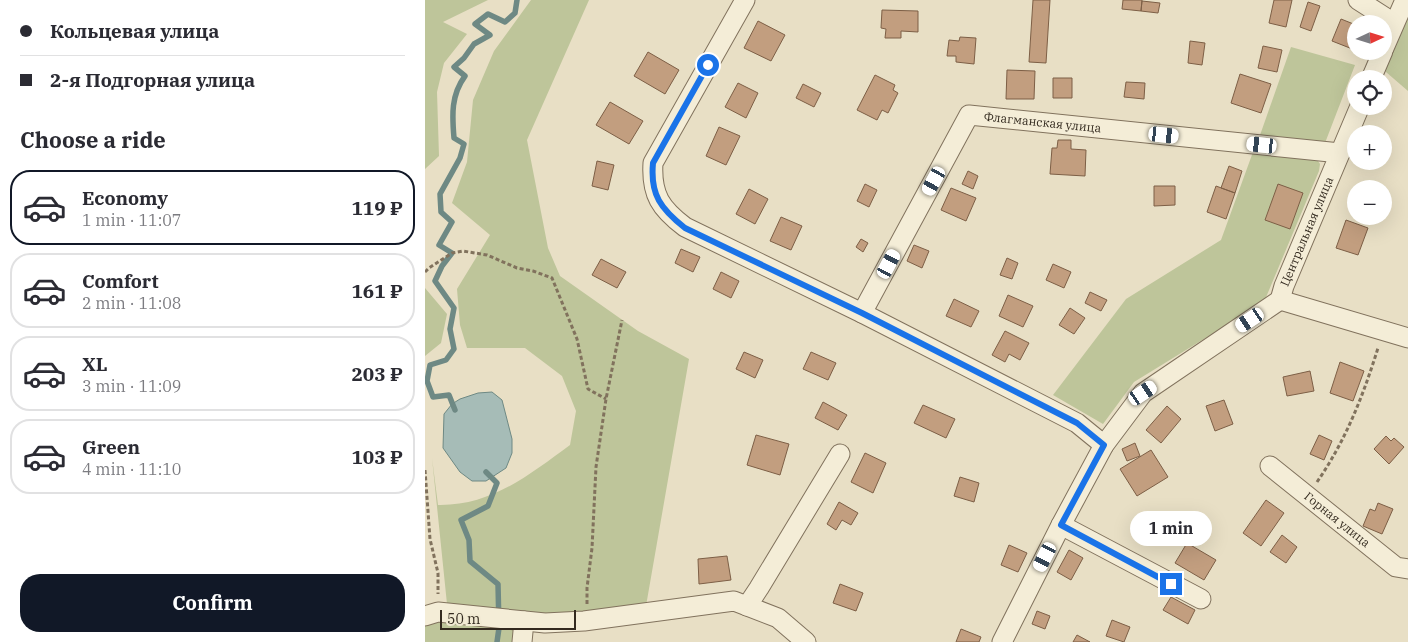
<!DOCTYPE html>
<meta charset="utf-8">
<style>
:root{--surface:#fff;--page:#f2f2f3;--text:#2b2b33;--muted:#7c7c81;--line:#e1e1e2;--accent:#111827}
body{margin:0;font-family:"IBM Plex Serif",serif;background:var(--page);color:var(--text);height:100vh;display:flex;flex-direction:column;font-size:19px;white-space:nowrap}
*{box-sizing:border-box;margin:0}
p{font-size:16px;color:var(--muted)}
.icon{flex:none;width:28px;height:28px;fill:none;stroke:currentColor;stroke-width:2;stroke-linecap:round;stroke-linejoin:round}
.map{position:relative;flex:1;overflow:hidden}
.sheet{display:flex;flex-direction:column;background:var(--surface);width:425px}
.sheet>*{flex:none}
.hud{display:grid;align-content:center;height:110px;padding:0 20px;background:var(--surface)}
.needle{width:32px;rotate:86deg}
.controls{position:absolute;left:922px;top:15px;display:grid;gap:10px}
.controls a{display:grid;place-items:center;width:45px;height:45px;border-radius:50%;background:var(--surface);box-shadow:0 5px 20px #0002;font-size:25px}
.scale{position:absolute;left:15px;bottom:12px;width:136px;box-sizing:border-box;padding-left:5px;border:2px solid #332a1f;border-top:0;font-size:14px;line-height:18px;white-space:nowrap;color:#332a1f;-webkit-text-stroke:4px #f1ead3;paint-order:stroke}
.end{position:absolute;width:22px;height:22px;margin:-11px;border:6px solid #1a73e8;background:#fff;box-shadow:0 0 0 2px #fff}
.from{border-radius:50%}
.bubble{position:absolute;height:35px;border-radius:18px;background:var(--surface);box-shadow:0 5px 20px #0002;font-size:16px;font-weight:700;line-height:35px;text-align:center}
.car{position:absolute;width:15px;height:30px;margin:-15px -8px;border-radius:6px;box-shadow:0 0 4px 1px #0007;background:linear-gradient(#fff 24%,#345 0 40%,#fff 0 76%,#345 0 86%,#fff 0)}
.hud b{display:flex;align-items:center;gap:18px;height:48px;font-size:19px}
.hud b+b{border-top:1px solid var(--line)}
.hud i{width:12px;height:12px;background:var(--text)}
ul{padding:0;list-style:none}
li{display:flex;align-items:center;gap:15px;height:75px;margin:0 10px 8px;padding:0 10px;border:2px solid var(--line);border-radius:20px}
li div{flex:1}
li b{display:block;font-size:19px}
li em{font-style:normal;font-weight:700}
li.on{border-color:var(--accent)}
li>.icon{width:45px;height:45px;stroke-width:1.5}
h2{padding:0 20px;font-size:22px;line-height:60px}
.cta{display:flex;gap:10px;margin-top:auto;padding:10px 20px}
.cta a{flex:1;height:58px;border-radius:20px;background:var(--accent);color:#fff;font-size:20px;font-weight:700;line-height:58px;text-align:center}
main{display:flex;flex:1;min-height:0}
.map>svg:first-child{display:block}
.green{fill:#bec59a}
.water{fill:#a6bcb7;stroke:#6e8984}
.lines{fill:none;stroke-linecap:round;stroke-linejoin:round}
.stream{stroke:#6e8984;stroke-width:5.5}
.building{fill:#c29e7f;stroke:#7d5f46}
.minor-casing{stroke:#81725d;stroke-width:21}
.path{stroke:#81725d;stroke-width:3;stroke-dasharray:4 2.5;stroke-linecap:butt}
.minor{stroke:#f4edd7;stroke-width:19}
.route{stroke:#1a73e8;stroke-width:6}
.labels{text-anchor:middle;stroke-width:4;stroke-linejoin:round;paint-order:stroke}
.street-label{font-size:12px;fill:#332a1f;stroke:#f1ead3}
</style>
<main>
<section class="sheet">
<div class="hud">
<b><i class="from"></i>Кольцевая улица</b>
<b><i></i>2-я Подгорная улица</b>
</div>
<h2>Choose a ride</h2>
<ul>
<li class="on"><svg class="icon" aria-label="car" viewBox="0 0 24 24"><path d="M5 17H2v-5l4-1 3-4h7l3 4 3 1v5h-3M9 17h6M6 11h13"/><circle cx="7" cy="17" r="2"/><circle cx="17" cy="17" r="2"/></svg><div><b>Economy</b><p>1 min · 11:07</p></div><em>119 ₽</em></li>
<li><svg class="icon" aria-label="car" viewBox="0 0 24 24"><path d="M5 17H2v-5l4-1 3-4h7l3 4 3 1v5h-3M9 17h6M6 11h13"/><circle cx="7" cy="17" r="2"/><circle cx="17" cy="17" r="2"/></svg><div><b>Comfort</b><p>2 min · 11:08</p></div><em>161 ₽</em></li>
<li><svg class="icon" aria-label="car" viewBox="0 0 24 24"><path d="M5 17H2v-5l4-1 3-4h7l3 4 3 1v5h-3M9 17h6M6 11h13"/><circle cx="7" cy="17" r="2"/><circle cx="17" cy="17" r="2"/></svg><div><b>XL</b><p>3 min · 11:09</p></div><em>203 ₽</em></li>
<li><svg class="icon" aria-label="car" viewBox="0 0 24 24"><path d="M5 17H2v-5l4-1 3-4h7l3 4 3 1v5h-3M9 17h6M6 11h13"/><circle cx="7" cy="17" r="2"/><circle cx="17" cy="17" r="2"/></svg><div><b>Green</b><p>4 min · 11:10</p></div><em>103 ₽</em></li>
</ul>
<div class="cta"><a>Confirm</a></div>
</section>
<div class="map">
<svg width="983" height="642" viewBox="0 0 983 642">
<rect width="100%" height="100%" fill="#e8dfc5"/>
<path class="green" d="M0,0H63L18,22L42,34L19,63L12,92L14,156L0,169Z
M106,0H164L102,140L123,248L135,276L213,331L264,359L221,606L149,614L82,612L22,604L7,458L0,435L7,458L13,505C66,506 104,475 145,445L151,411L137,376L100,348H42L35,325L32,289L65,235L27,203L42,162L48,100L69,51Z
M983,3V91L954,66Z
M866,47L930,65L900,143L834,138Z
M828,152L891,158L895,164L894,171L839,302L709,382L678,424L628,395L701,299L796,240Z
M0,288L22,314L16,343L0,356Z
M16,620L97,627L95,642H0V624Z"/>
<path class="water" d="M67,392L77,400L87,439V453L81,468L61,481H47L35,472L18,448L19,414L27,404L35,399L53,393Z"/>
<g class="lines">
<path class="stream" d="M30,410L24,395L8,397L2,381L5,365L21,360L29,349L25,329L29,308L10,281L17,266L27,253L14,245L27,222L16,212L15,194L35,158L39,144L29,138C27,115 26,95 40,76L29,67L39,58L49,44L65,35L50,24L63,14L80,22L90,13L92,0
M61,472L72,483L63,506L36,520L44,540L45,561L73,584L74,628L72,642"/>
</g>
<path class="building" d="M608,0H625L621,63L604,62Z
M698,0H717L716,11L697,9Z
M849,0H867L861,27L844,23Z
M717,1L735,3L733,13L716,11Z
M883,2L895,6L886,31L875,27Z
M457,10L493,11V32L476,31V38H460L461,29L456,28Z
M916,19L931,25L930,50L907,41Z
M333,21L360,35L346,61L319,48Z
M535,37L551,38L549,64L531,62V56H522L524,40L534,41Z
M765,41L780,43L777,65L763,63Z
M838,46L857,50L852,72L833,68Z
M223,52L254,70L240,94L209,76Z
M582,70L610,71L609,99H581Z
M815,74L846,84L836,113L806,103Z
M450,75L470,85L468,90L473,93L463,113L457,110L452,120L432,110Z
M628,78H647V98H628Z
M701,82L720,83L719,99L699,97Z
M313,83L333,93L321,118L300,107Z
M378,84L396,93L389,107L371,98Z
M185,102L218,121L204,144L171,125Z
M294,127L315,136L301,165L281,156Z
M633,140H646V149L661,150L660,176L625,174L627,148H632Z
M172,161L189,165L183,190L167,186Z
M804,166L817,171L810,193L796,188Z
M543,171L553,176L548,189L537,184Z
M440,184L452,190L444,207L432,201Z
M853,184L878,193L865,229L840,220Z
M729,186H750V205L729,206Z
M791,186L810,193L801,219L782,212Z
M526,188L551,198L541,221L516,210Z
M324,189L343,199L330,224L311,214Z
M356,217L377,226L366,250L345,241Z
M921,220L943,228L933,255L911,248Z
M436,239L443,243L438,252L431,247Z
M489,245L504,251L497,268L482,261Z
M256,249L275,257L268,272L250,263Z
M582,258L593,263L587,279L575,275Z
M176,259L201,272L192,288L167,275Z
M628,264L646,272L639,288L621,280Z
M296,272L314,281L306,298L288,289Z
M665,292L682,300L676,311L660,303Z
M583,295L608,306L598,327L574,316Z
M529,299L554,311L546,327L521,316Z
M645,308L660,318L649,334L634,325Z
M580,331L604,343L595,360L584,354L580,362L567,355Z
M319,352L338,360L330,378L311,369Z
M386,352L411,363L403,380L378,369Z
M915,362L939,371L928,401L905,393Z
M885,371L889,391L862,396L858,377Z
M799,400L808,424L790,431L781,406Z
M398,402L422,415L413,430L390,418Z
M498,405L530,419L521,438L489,423Z
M742,406L756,419L736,443L721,430Z
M331,435L364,444L355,475L322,465Z
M894,435L907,441L899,460L885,454Z
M961,436L966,441L969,438L979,447L964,464L949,449Z
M710,443L715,456L702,461L697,449Z
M726,450L743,477L712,496L695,469Z
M440,453L461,463L448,493L426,482Z
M535,477L554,483L549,502L529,496Z
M841,500L859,513L836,546L818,533Z
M414,502L433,513L426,525L417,520L411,530L402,524Z
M953,503L968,509L957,534L938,526L945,509L950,511Z
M857,535L872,547L861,563L845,552Z
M762,543L791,560L779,580L750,563Z
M584,545L602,553L593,572L576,565Z
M644,550L658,558L646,580L632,572Z
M302,556L306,580L274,584L273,559Z
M415,584L438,593L431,611L408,603Z
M746,597L770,610L763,624L738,610Z
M612,611L625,616L620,629L607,624Z
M687,620L705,627L699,642L681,636Z
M536,629L556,637L554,642H531Z
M652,635L665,642H648Z"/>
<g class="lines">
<defs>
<g id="minor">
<path d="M320,0L228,163C226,195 236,209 260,227L437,313L652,423L679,445"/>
<path d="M933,0L969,23"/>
<path d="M959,48L980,0"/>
<path d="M946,79L958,51"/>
<path d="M855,300L983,338"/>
<path id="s1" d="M437,313L544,115L915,153"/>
<path id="s2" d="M845,466L971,567L983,569"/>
<path d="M636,525L776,599"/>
<path d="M322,606L334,588L415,454"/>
<path d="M0,616L13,612L120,623L159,621L309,601L353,618L381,642"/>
<path d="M97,642L99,621"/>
<path id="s3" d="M577,642L636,525L679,445L718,393L855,300L859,286L935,106"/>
</g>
</defs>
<use href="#minor" class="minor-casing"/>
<path class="path" d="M0,272L4,268L27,253L38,251L62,255L92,268L108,271L127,278L152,339L163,389L181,399
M0,470L5,539L13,573V594
M892,482C921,440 938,396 953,348
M162,604V588L167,548L171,467L181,399L197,320"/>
<use href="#minor" class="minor"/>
</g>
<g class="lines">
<path class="route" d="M283,65L228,163C225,195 236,209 260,228L437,313L652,423L679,445L636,525L746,584"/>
</g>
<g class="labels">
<g class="street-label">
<text dy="4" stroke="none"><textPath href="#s1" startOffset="299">Флагманская улица</textPath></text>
<text dy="4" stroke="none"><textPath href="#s3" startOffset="526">Центральная улица</textPath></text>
<text dy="4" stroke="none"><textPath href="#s2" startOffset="86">Горная улица</textPath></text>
</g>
</g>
</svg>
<div class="controls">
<a><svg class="needle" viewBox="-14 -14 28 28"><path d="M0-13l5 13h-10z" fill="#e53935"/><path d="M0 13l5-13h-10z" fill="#7c7c81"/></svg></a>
<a><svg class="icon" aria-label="locate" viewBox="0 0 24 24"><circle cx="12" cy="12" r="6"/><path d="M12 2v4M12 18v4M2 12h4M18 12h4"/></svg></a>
<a>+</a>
<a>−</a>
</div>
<div class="scale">50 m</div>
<i class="end from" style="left:283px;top:65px"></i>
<i class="end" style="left:746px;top:584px"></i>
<div class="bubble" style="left:705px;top:511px;width:82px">1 min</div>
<i class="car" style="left:739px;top:135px;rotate:96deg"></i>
<i class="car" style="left:837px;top:145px;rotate:276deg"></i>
<i class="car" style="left:509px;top:181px;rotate:209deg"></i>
<i class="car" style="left:464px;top:264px;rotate:28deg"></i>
<i class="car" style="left:825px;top:320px;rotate:236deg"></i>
<i class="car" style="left:718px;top:393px;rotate:56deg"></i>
<i class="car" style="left:620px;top:557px;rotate:207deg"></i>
</div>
</main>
